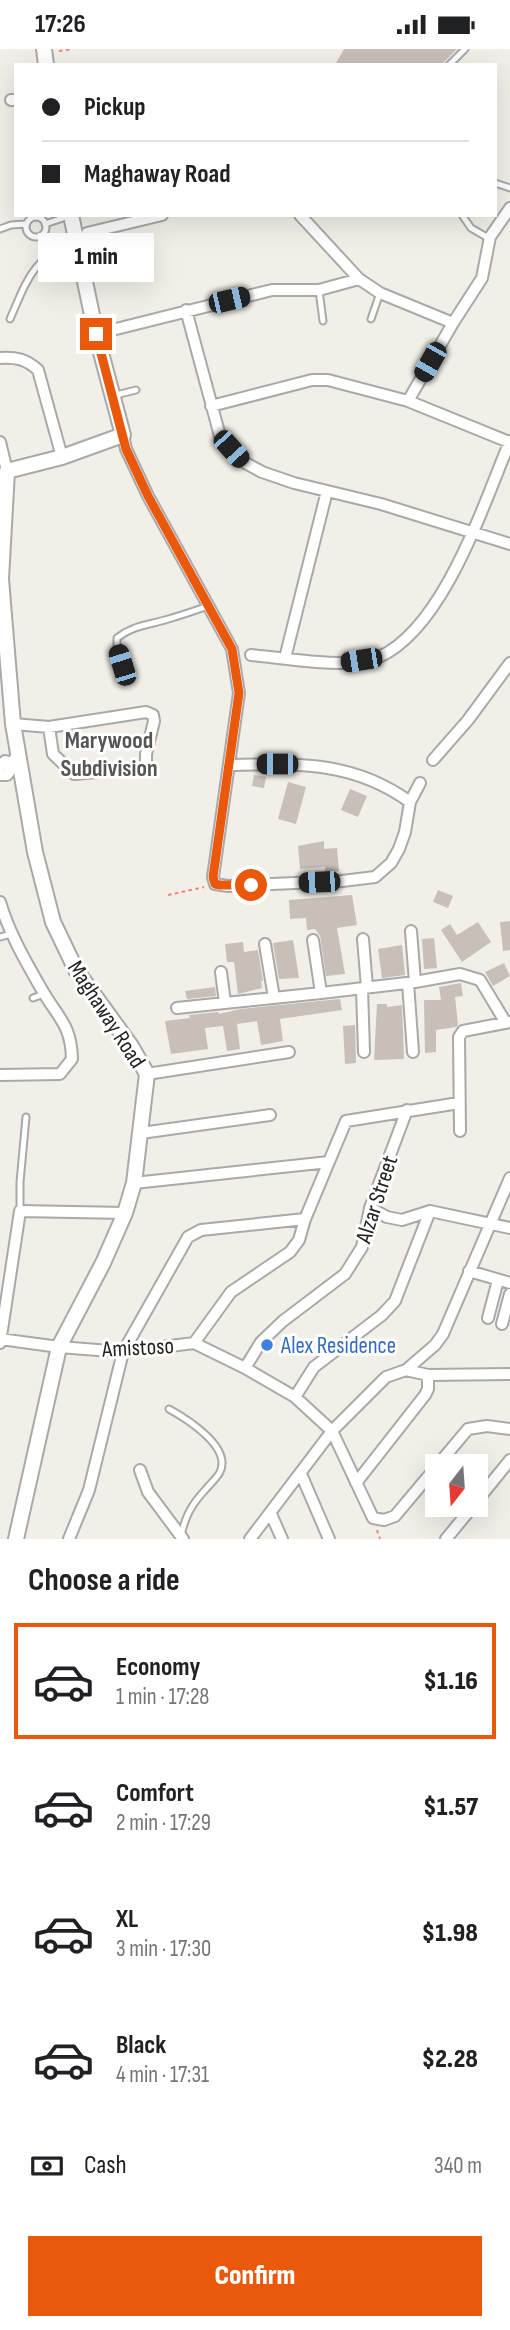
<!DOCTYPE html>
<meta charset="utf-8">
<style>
:root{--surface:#fff;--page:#f2f2f2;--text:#202124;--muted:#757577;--line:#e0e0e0;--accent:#ea580c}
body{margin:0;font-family:"Sofia Sans Condensed",sans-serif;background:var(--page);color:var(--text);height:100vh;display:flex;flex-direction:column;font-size:26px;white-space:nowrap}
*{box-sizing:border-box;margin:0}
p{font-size:23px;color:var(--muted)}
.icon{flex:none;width:38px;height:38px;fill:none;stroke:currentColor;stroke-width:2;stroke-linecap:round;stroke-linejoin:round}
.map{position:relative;height:1490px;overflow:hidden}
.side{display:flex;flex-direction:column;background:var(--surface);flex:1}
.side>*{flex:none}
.guide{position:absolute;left:14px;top:14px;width:483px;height:154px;border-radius:0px;box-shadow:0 7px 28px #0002;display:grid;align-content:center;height:154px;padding:0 28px;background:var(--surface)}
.needle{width:46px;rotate:197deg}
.tools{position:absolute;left:425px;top:1405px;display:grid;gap:14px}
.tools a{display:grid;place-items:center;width:63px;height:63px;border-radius:0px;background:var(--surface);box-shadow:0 7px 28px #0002;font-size:35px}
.end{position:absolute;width:32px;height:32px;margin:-16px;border:9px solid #ea580c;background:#fff;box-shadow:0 0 0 4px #fff}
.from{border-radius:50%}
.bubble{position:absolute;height:49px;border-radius:0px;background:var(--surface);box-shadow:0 7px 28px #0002;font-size:23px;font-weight:800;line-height:49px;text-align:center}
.car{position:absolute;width:21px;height:42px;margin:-21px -10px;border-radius:9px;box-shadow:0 0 5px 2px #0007;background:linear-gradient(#222 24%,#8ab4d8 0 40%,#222 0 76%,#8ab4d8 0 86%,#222 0)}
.guide b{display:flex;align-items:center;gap:24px;height:66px;font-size:26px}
.guide b+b{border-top:2px solid var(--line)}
.guide i{width:18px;height:18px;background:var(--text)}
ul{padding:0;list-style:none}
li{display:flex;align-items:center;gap:21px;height:116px;margin:0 14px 10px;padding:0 14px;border:4px solid transparent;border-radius:0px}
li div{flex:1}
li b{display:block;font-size:26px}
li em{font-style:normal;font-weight:800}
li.active{border-color:var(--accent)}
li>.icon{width:63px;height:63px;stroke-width:1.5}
h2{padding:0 28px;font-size:32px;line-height:84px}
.pay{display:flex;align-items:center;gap:18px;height:77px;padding:0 28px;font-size:26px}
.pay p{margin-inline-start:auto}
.cta{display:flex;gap:14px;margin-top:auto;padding:14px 28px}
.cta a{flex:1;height:80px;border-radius:0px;background:var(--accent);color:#fff;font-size:28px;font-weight:800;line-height:80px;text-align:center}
.status{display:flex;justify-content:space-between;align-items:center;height:49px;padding:0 35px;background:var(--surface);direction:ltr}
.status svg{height:19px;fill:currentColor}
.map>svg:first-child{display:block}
.building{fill:#c7bfb8}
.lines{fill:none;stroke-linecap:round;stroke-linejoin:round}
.service-casing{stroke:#a9a9a9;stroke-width:9}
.minor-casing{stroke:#a9a9a9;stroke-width:14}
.tertiary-casing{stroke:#a9a9a9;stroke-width:18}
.path{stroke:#fa8072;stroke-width:2;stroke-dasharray:3.5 3.5;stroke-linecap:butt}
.service{stroke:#fff;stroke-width:5}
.minor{stroke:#fff;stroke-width:10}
.tertiary{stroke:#fff;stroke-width:14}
.route{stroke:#ea580c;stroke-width:9}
.shop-dot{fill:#3f7fe0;stroke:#fff;stroke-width:2.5}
.labels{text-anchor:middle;stroke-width:6;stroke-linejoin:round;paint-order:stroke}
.street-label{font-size:23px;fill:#222;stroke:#fff}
.shop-label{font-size:23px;fill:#366cbe;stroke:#fff;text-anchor:start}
.neighbourhood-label{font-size:24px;font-weight:bold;fill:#555;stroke:#fff}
</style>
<div class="status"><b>17:26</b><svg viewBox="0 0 49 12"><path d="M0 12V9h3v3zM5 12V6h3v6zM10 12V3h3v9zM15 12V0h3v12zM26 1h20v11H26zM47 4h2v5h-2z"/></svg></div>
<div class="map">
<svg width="510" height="1490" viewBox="0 0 510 1490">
<rect width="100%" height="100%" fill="#f2efe9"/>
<path class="building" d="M344,0H457L441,16H335Z
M254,726L266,728L264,739L252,737Z
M288,733L306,738L296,775L278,770Z
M350,740L367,747L358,768L341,761Z
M324,792V800L337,799L339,822L325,823V818L300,820L298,797Z
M438,841L453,847L448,859L433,853Z
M352,846L357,876L337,879L345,925L326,927L320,887L315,880L307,881L306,869L290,870L289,851Z
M510,872V901L503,902L500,873Z
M478,873L491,893L462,913L441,881L450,875L457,886Z
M434,889L437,919L424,920L422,890Z
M293,891L299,929L279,930L273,894Z
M243,893L244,903L258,901L263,932H261L262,939L238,945L234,913H227L225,895Z
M402,896L405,926L382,929L378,900Z
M504,914L510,927L493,937L485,923Z
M461,934L463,947L455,948L458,976L456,978L436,981V1003L425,1004L424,951H441L439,938Z
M215,938L216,947L187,950L185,942Z
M340,950L342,961L280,970L283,992L261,996L257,972L237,975L240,1000L227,1002L223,977L205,979L208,1000L171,1005L165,972L190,969L189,966L218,963L219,965L240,960Z
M377,955H387V958L402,956L404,1010L374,1011Z
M355,976L356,1014L345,1015L343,977Z"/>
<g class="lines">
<defs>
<path id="service" d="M449,16L465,0
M495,134L510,139
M462,166L471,179L490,190
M26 178a10 10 0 1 1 20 0a10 10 0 1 1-20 0Z
M45,175L69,167
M0,180L11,176L26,175
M319,241L323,272
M10,270C26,234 33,206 75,195
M371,270L380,244
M116,346L136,341
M122,616L117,599V589C132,577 147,576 165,571C179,567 194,562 208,557
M0,888L11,885
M33,949L44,945
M20,1162V1133L26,1068
M169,1360C187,1370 232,1398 220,1423C217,1429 211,1434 206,1440C192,1455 185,1467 181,1487"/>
<path id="minor" d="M11,51H16
M300,166L359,230L380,244L453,274
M87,184L162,166
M186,261L220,387L242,412L262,423L294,434L381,455L510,495
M96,285L272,241H319L359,230
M0,309C16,308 26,310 38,321L62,408
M408,352L453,274L482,229L490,188L510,159
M211,357L312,331H328L408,352L509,393
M123,386L126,400L148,447L232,600L239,644L213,828L215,835L228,837L342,832L375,828L391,814L399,800L405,783L410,753L420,734
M0,393L7,422
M251,606C284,609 349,621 379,608C444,579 484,454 510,392
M285,609L327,442
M13,675L49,678L146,663L153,666L154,672L146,705V719L74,725L53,705L49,678
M433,711L468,671L510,614
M229,716C297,715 352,711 410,753
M0,718L5,712L11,714L18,706
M0,726H7L12,719L11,714
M0,853C9,884 26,913 42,941C58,969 71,975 72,1010L60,1025L0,1026
M411,882L415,933
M363,890L367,938
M313,891L321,944
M265,895L274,949
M221,923L225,954
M408,934L413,1003
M362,939L364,1003
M177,959L321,944L415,933L460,925L480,931L506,974
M147,1025L289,1003
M460,1082L459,988L463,982L510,973
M141,1084L270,1066
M134,1134L329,1113
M370,1159L387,1168L402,1171L430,1162L510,1179
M469,1222L510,1234
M488,1269L498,1231
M502,1275L510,1245
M0,1290L59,1298L123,1303L194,1294L245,1319L295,1348L332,1382L373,1469L384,1471L395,1467L468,1380L487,1377L510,1380
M0,1294L20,1162L125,1164
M194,1294L231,1243L290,1203L299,1191L305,1170L346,1072L459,1054
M245,1319L261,1293L283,1272L345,1225L362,1198L370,1159L407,1061
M406,1321L428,1326L510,1325
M295,1348L314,1318L382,1266L395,1252L430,1162
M140,1421L148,1443L183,1490
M301,1425L329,1490
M356,1434L425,1346L428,1340V1326
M476,1453L510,1411
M271,1465L282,1490
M69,1490L89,1441L123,1303L188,1188L201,1181L305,1170
M250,1490L332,1382L386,1328L406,1321L435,1296L443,1285L510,1129
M446,1490L474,1456"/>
<path id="tertiary" d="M44,0L46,16
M16,1490L59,1298L103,1214L125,1164L134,1134L147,1025L131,997L76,921L53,873L35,803L13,675L1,530L7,422L62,408L123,386L96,285L71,166"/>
</defs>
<use href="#service" class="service-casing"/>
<use href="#minor" class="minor-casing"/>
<use href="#tertiary" class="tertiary-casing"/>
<path class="path" d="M59,2L72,0
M168,846L204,838
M377,1481L380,1490"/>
<use href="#service" class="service"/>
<use href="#minor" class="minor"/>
<use href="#tertiary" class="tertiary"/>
</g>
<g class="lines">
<path class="route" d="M96,285L126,400L148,447L232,600L239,644L213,828L215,835L220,836H251"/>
</g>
<circle class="shop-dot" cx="267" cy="1296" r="7"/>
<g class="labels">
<g class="street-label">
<text transform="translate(107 965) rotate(57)" y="8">Maghaway Road</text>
<text transform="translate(376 1150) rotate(-72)" y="8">Alzar Street</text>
<text transform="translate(138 1298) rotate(-3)" y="8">Amistoso</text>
</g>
<g class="shop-label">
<text x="281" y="1304">Alex Residence</text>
</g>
<g class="neighbourhood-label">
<text x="109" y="699">Marywood<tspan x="109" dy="28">Subdivision</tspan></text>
</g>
</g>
</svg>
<div class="tools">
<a><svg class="needle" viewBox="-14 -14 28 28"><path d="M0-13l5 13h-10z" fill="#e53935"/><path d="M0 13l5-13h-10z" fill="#757577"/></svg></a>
</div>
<i class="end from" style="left:251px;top:836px"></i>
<i class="end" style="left:96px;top:285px"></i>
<div class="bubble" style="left:38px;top:184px;width:116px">1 min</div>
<i class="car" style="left:229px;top:251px;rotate:77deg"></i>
<i class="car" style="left:430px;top:313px;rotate:210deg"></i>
<i class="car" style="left:231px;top:400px;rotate:138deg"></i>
<i class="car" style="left:361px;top:611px;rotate:261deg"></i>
<i class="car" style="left:122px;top:616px;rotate:343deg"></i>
<i class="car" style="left:277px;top:715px;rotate:270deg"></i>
<i class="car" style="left:319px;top:833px;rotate:268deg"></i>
<div class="guide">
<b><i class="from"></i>Pickup</b>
<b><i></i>Maghaway Road</b>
</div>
</div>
<section class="side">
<h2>Choose a ride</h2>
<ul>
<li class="active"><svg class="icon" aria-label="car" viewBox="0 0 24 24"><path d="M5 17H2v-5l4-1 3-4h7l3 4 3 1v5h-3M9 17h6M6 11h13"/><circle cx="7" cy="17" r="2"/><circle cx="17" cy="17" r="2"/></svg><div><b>Economy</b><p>1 min · 17:28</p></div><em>$1.16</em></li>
<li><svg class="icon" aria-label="car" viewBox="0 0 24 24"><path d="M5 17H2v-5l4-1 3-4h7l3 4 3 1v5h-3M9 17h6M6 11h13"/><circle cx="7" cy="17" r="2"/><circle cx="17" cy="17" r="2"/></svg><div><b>Comfort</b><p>2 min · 17:29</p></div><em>$1.57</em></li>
<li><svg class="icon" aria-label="car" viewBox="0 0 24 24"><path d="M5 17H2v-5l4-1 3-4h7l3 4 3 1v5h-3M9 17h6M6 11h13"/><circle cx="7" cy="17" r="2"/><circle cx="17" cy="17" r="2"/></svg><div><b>XL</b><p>3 min · 17:30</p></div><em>$1.98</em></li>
<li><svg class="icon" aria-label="car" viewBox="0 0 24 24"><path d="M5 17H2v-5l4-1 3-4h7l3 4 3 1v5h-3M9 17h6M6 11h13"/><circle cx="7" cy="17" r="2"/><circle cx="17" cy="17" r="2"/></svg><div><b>Black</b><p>4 min · 17:31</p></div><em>$2.28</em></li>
</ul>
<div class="pay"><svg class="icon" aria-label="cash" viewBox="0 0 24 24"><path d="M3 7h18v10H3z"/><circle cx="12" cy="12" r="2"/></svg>Cash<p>340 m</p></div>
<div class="cta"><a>Confirm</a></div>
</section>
